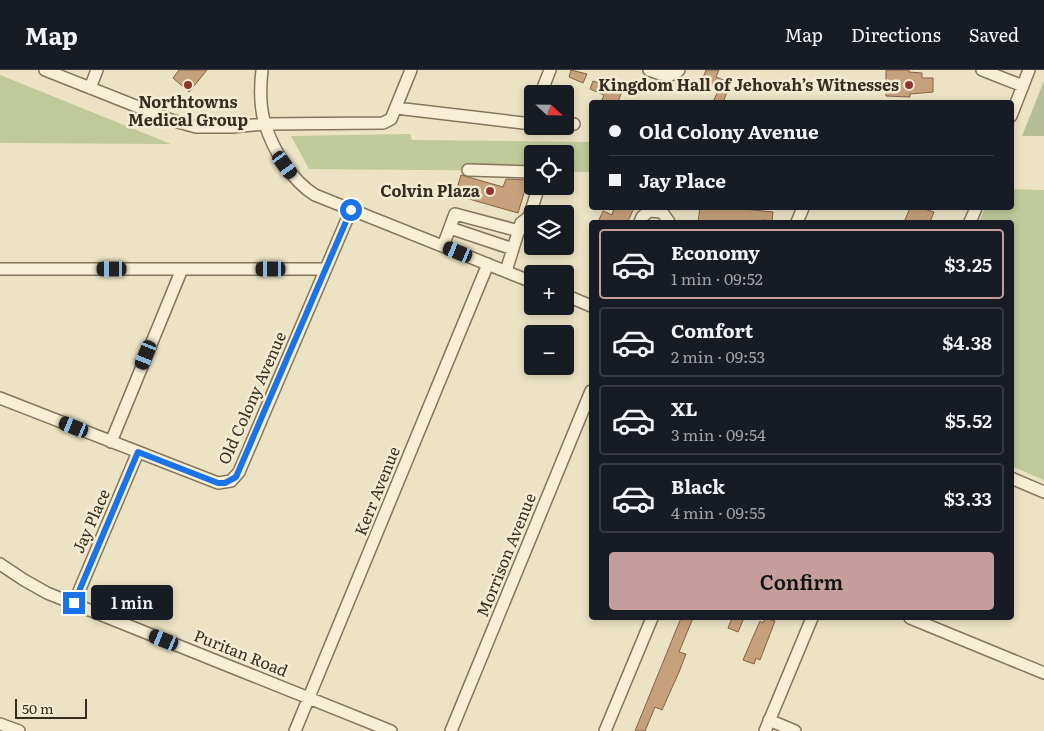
<!DOCTYPE html>
<meta charset="utf-8">
<style>
:root{--surface:#171b24;--page:#242831;--text:#f1f3f6;--muted:#9ea1a6;--line:#363941;--accent:#c59e9c}
body{margin:0;font-family:Literata,serif;background:var(--page);color:var(--text);height:100vh;display:flex;flex-direction:column;font-size:19px;white-space:nowrap}
*{box-sizing:border-box;margin:0}
p{font-size:16px;color:var(--muted)}
.icon{flex:none;width:28px;height:28px;fill:none;stroke:currentColor;stroke-width:2;stroke-linecap:round;stroke-linejoin:round}
.map{position:relative;flex:1;overflow:hidden}
.sheet{position:absolute;left:589px;top:150px;width:425px;height:400px;display:flex;flex-direction:column;background:var(--surface);border-radius:5px;box-shadow:0 2px 8px #0003}
.sheet>*{flex:none}
.banner{position:absolute;left:589px;top:30px;width:425px;height:110px;border-radius:5px;box-shadow:0 2px 8px #0003;display:grid;align-content:center;height:110px;padding:0 20px;background:var(--surface)}
.needle{width:32px;rotate:112deg}
.tools{position:absolute;left:524px;top:15px;display:grid;gap:10px}
.tools a{display:grid;place-items:center;width:50px;height:50px;border-radius:5px;background:var(--surface);box-shadow:0 2px 8px #0003;font-size:25px}
.scale{position:absolute;left:15px;bottom:12px;width:72px;box-sizing:border-box;padding-left:5px;border:2px solid #362c1f;border-top:0;font-size:14px;line-height:18px;white-space:nowrap;color:#362c1f;-webkit-text-stroke:4px #f3ecd3;paint-order:stroke}
.end{position:absolute;width:22px;height:22px;margin:-11px;border:6px solid #1a73e8;background:#fff;box-shadow:0 0 0 2px #fff}
.from{border-radius:50%}
.bubble{position:absolute;height:35px;border-radius:5px;background:var(--surface);box-shadow:0 2px 8px #0003;font-size:16px;font-weight:600;line-height:35px;text-align:center}
.car{position:absolute;width:15px;height:30px;margin:-15px -8px;border-radius:6px;box-shadow:0 0 4px 1px #0007;background:linear-gradient(#222 24%,#8ab4d8 0 40%,#222 0 76%,#8ab4d8 0 86%,#222 0)}
.banner b{display:flex;align-items:center;gap:18px;height:48px;font-size:19px}
.banner b+b{border-top:1px solid var(--line)}
.banner i{width:12px;height:12px;background:var(--text)}
ul{padding:9px 0 0;list-style:none}
li{display:flex;align-items:center;gap:15px;height:70px;margin:0 10px 8px;padding:0 10px;border:2px solid var(--line);border-radius:5px}
li div{flex:1}
li b{display:block;font-size:19px}
li em{font-style:normal;font-weight:600}
li.on{border-color:var(--accent)}
li>.icon{width:45px;height:45px;stroke-width:1.5}
.button{display:flex;gap:10px;margin-top:auto;padding:10px 20px}
.button a{flex:1;height:58px;border-radius:5px;background:var(--accent);color:#111;font-size:20px;font-weight:600;line-height:58px;text-align:center}
header{display:flex;align-items:center;gap:30px;box-sizing:border-box;height:70px;padding:0 25px;background:var(--surface);border-bottom:1px solid var(--line)}
header strong{font-size:24px}
nav{display:flex;gap:28px;margin-inline-start:auto;font-size:18px}
.map>svg:first-child{display:block}
.green{fill:#bfc999}
.cemetery{fill:#b6be98}
.building{fill:#c7a17c;stroke:#836143}
.lines{fill:none;stroke-linecap:round;stroke-linejoin:round}
.minor-casing{stroke:#85755c;stroke-width:14}
.minor{stroke:#f7f0d7;stroke-width:11}
.route{stroke:#1a73e8;stroke-width:6}
.poi-dot{fill:#90362f;stroke:#f3ecd3;stroke-width:2}
.labels{text-anchor:middle;stroke-width:5;stroke-linejoin:round;paint-order:stroke}
.poi-label{font-size:16px;font-weight:bold;fill:#362c1f;stroke:#f3ecd3;text-anchor:end}
.street-label{font-size:16px;fill:#362c1f;stroke:#f3ecd3}
</style>
<header>
<strong>Map</strong>
<nav><a>Map</a><a>Directions</a><a>Saved</a></nav>
</header>
<div class="map">
<svg width="1044" height="661" viewBox="0 0 1044 661">
<rect width="100%" height="100%" fill="#ebe3c4"/>
<path class="green" d="M0,5L171,74L0,73Z
M410,64L412,70L591,72V102H565V84H532V101L309,99L291,66Z
M1011,119L1044,120V410L1011,396V152H979L985,138H1011Z"/>
<path class="cemetery" d="M1044,11V66H1022Z"/>
<path class="building" d="M179,0H207L189,22L173,8Z
M571,0L587,4L583,13L569,7Z
M706,0H719L716,7L731,13L723,32H713L720,17L702,10Z
M886,0H909V2L922,3V8H933V22L910,24V27L886,26Z
M593,11L622,21L618,32H601L604,25L590,19Z
M461,105L503,117L506,109L528,110L518,143L455,125Z
M614,138H634L628,151L630,152H598L603,141L612,145Z
M700,138H734L773,142L772,151L762,150V152H698Z
M910,138H921L934,142L930,152H904Z
M681,548H693L679,582L686,584L679,602L662,640L655,637L645,661H635Z
M732,548H744L738,562L728,558Z
M765,548L775,551L760,590L756,588L754,594L743,590L760,551L763,553Z"/>
<g class="lines">
<defs>
<path id="minor" d="M45,0L171,50L196,57H232L265,54L383,53L391,49L411,0
M262,0C260,17 260,38 265,54C273,80 292,111 315,125L532,212
M649,0C660,4 670,9 679,0
M982,0L1023,16
M90,18L97,0
M543,18L550,0
M396,38L532,54
M1011,46L1029,0
M565,54H574
M468,100L532,102
M640,152L642,147L649,141L662,142L669,152
M797,152L803,138
M970,152L976,138
M450,158L513,179
M443,176L455,144L519,161
M0,199H325
M506,201L521,153L529,147L539,116
M565,225L591,236
M0,328L218,413L231,411L239,402L351,140
M111,372L182,199
M1011,408L1044,422
M0,494L24,510L47,523L391,661
M74,533L138,382
M910,548L1044,603
M769,650L795,661
M0,654L19,661
M295,661L488,194
M451,661L591,321
M605,661L652,548
M765,661L812,548"/>
</defs>
<use href="#minor" class="minor-casing"/>
<use href="#minor" class="minor"/>
</g>
<g class="lines">
<path class="route" d="M74,533L138,382L218,413H225L236,407L351,140"/>
</g>
<g class="poi-dot">
<circle cx="188" cy="15" r="5"/>
<circle cx="909" cy="15" r="5"/>
<circle cx="490" cy="121" r="5"/>
</g>
<g class="labels">
<g class="poi-label">
<text x="899" y="21">Kingdom Hall of Jehovah’s Witnesses</text>
<text x="188" y="38" text-anchor="middle">Northtowns<tspan x="188" dy="18">Medical Group</tspan></text>
<text x="480" y="127">Colvin Plaza</text>
</g>
<g class="street-label">
<text transform="translate(252 328) rotate(-66)" y="6">Old Colony Avenue</text>
<text transform="translate(377 421) rotate(-68)" y="6">Kerr Avenue</text>
<text transform="translate(91 451) rotate(-66)" y="6">Jay Place</text>
<text transform="translate(506 485) rotate(-68)" y="6">Morrison Avenue</text>
<text transform="translate(241 583) rotate(22)" y="6">Puritan Road</text>
</g>
</g>
</svg>
<div class="tools">
<a><svg class="needle" viewBox="-14 -14 28 28"><path d="M0-13l5 13h-10z" fill="#e53935"/><path d="M0 13l5-13h-10z" fill="#9ea1a6"/></svg></a>
<a><svg class="icon" aria-label="locate" viewBox="0 0 24 24"><circle cx="12" cy="12" r="6"/><path d="M12 2v4M12 18v4M2 12h4M18 12h4"/></svg></a>
<a><svg class="icon" aria-label="layers" viewBox="0 0 24 24"><path d="M12 4l9 5-9 5-9-5zM3 14l9 5 9-5"/></svg></a>
<a>+</a>
<a>−</a>
</div>
<div class="scale">50 m</div>
<i class="end from" style="left:351px;top:140px"></i>
<i class="end" style="left:74px;top:533px"></i>
<div class="bubble" style="left:91px;top:515px;width:82px">1 min</div>
<i class="car" style="left:285px;top:95px;rotate:144deg"></i>
<i class="car" style="left:458px;top:182px;rotate:292deg"></i>
<i class="car" style="left:112px;top:199px;rotate:270deg"></i>
<i class="car" style="left:271px;top:199px;rotate:270deg"></i>
<i class="car" style="left:146px;top:285px;rotate:202deg"></i>
<i class="car" style="left:74px;top:357px;rotate:292deg"></i>
<i class="car" style="left:164px;top:570px;rotate:292deg"></i>
<div class="banner">
<b><i class="from"></i>Old Colony Avenue</b>
<b><i></i>Jay Place</b>
</div>
<section class="sheet">
<ul>
<li class="on"><svg class="icon" aria-label="car" viewBox="0 0 24 24"><path d="M5 17H2v-5l4-1 3-4h7l3 4 3 1v5h-3M9 17h6M6 11h13"/><circle cx="7" cy="17" r="2"/><circle cx="17" cy="17" r="2"/></svg><div><b>Economy</b><p>1 min · 09:52</p></div><em>$3.25</em></li>
<li><svg class="icon" aria-label="car" viewBox="0 0 24 24"><path d="M5 17H2v-5l4-1 3-4h7l3 4 3 1v5h-3M9 17h6M6 11h13"/><circle cx="7" cy="17" r="2"/><circle cx="17" cy="17" r="2"/></svg><div><b>Comfort</b><p>2 min · 09:53</p></div><em>$4.38</em></li>
<li><svg class="icon" aria-label="car" viewBox="0 0 24 24"><path d="M5 17H2v-5l4-1 3-4h7l3 4 3 1v5h-3M9 17h6M6 11h13"/><circle cx="7" cy="17" r="2"/><circle cx="17" cy="17" r="2"/></svg><div><b>XL</b><p>3 min · 09:54</p></div><em>$5.52</em></li>
<li><svg class="icon" aria-label="car" viewBox="0 0 24 24"><path d="M5 17H2v-5l4-1 3-4h7l3 4 3 1v5h-3M9 17h6M6 11h13"/><circle cx="7" cy="17" r="2"/><circle cx="17" cy="17" r="2"/></svg><div><b>Black</b><p>4 min · 09:55</p></div><em>$3.33</em></li>
</ul>
<div class="button"><a>Confirm</a></div>
</section>
</div>
